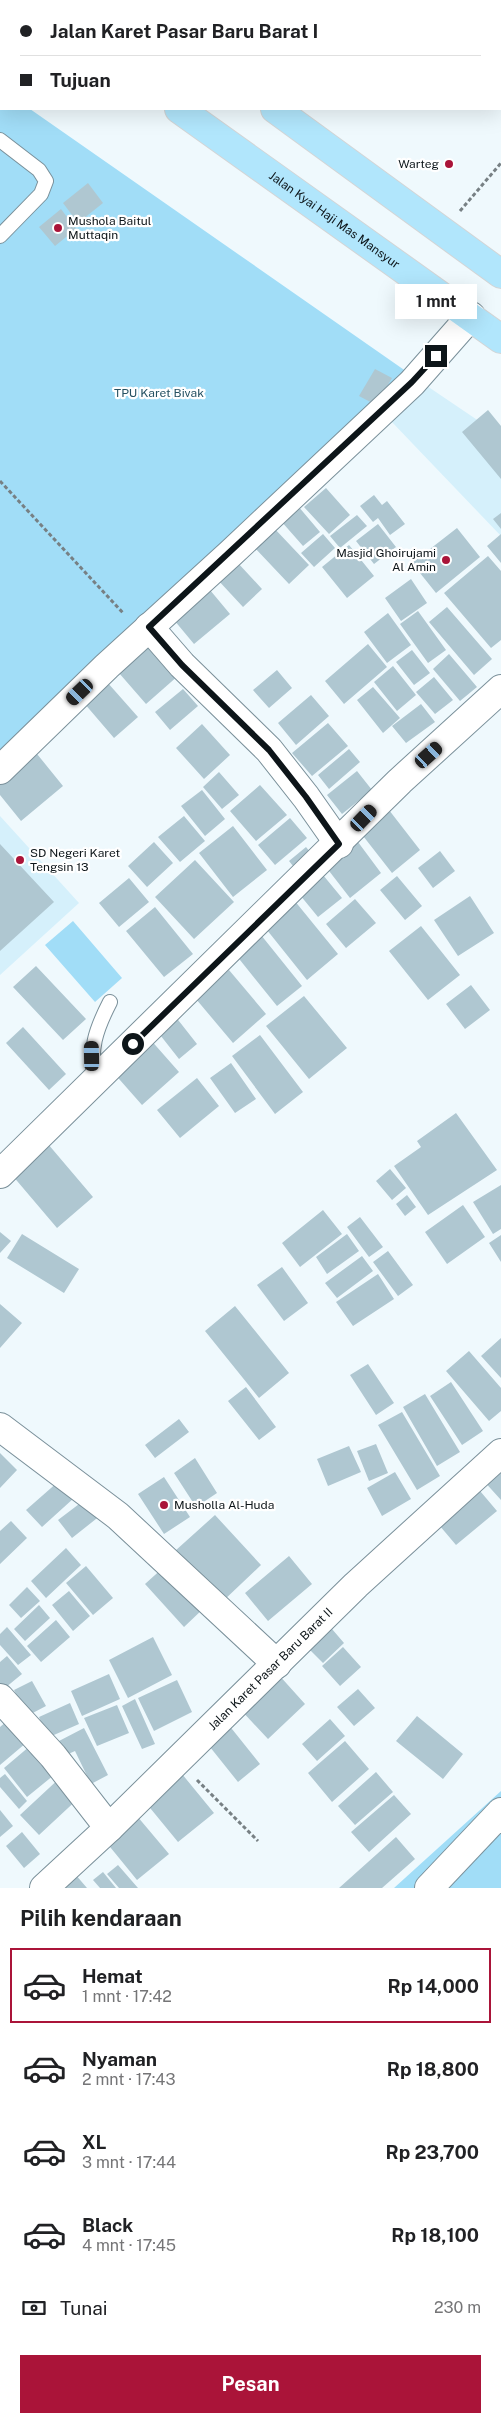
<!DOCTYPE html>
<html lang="id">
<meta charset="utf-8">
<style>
:root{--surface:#fff;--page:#f2f2f2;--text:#202124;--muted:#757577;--line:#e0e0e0;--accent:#aa1439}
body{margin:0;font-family:"Public Sans",sans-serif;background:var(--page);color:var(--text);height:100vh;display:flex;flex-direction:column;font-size:19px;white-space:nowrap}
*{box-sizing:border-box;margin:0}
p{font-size:16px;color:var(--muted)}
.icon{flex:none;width:28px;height:28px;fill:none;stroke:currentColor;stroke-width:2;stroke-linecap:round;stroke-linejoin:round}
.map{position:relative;height:1888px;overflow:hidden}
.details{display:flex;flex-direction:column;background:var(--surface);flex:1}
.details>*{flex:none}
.banner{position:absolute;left:0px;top:0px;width:501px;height:110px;box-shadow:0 5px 20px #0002;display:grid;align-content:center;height:110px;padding:0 20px;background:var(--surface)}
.end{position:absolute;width:22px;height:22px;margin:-11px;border:6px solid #0d1519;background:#fff;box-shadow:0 0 0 2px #fff}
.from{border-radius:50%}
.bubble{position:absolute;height:35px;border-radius:0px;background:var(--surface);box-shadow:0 5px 20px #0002;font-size:16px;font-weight:700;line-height:35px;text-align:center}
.car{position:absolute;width:15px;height:30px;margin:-15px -8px;border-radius:6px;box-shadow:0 0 4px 1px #0007;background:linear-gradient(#222 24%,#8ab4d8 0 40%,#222 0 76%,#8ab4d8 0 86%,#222 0)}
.banner b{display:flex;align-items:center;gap:18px;height:48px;font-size:19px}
.banner b+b{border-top:1px solid var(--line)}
.banner i{width:12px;height:12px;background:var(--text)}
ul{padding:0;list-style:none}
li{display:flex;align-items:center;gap:15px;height:75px;margin:0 10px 8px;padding:0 10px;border:2px solid transparent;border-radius:0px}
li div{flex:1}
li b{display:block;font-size:19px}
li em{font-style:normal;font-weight:700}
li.on{border-color:var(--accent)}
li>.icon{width:45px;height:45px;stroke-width:1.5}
h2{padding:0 20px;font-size:22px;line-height:60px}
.pay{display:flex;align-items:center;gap:12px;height:55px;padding:0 20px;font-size:19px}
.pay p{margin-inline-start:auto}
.action{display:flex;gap:10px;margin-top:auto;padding:10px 20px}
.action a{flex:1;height:58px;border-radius:0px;background:var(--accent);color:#fff;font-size:20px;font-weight:700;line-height:58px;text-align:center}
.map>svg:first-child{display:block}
.built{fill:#d5f0fb}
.green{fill:#a1ddf7}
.building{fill:#afc7d1}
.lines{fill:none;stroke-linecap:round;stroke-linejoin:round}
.service-casing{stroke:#7a909a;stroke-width:16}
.minor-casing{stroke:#7a909a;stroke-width:30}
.primary-casing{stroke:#d3d5d6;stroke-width:30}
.path{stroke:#778084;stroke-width:3;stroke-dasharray:4 2.5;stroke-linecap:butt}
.service{stroke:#fff;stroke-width:14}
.minor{stroke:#fff;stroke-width:28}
.primary{stroke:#b1e6fc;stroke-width:28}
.route{stroke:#0d1519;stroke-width:6}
.poi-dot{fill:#aa1439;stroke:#fff;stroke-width:2}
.labels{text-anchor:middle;stroke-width:4.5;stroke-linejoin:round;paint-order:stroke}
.poi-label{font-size:12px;fill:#0d1519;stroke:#fff;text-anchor:start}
.street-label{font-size:12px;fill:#0d1519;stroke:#fff}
.park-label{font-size:12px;fill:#255162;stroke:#fff}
</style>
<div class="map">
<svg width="501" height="1888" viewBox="0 0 501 1888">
<rect width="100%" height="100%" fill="#eff9fd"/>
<path class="built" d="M427,386L501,436V536L390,420Z
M0,816L79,903L0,975Z"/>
<path class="green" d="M0,88L1,109H30L410,374L0,754Z
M73,921L122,978L95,1002L45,945Z
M501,1791V1888H394Z"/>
<path class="building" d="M88,183L103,203L78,223L63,203Z
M61,209L76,229L55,246L39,227Z
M375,369L392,378L376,405L359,396Z
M488,410L501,426V479L462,432Z
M326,488L350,515L329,534L304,507Z
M374,495L382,505L387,501L405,524L390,535L378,518L373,522L360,506Z
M298,506L320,532L303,546L281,521Z
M501,513V529L493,519Z
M357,515L367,526L340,548L330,536Z
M378,524L396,547L374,564L356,541Z
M273,527L309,565L289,584L253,546Z
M457,528L480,557L436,593L412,563Z
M323,534L335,548L314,567L301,553Z
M501,534V563L487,546Z
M349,545L374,576L347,598L322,567Z
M488,556L501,571V640L491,648L444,593Z
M237,562L262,589L243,607L217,579Z
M411,579L427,603L401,621L385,598Z
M210,590L230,614L194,644L174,620Z
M447,607L492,659L474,675L429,622Z
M418,611L446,650L428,663L400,624Z
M388,613L411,645L387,663L364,632Z
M368,644L387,667L344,704L325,681Z
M152,645L179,675L146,704L119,673Z
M412,650L430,673L414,685L396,662Z
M449,654L477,687L460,701L433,669Z
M393,666L416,695L397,711L374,682Z
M277,670L292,688L269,708L253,690Z
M434,677L453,700L435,714L416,692Z
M107,682L138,717L114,738L84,703Z
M373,687L400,718L383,733L357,700Z
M183,689L198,706L170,730L155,712Z
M311,695L329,716L296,745L278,723Z
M421,704L435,722L406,743L392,726Z
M328,723L348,746L312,776L292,753Z
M202,724L230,755L204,779L176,748Z
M33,749L63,786L21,821L0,795V776Z
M349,749L360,762L329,789L318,775Z
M357,771L372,790L342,814L327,795Z
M219,772L239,795L222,809L203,787Z
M260,785L287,815L256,841L230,811Z
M202,790L225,819L205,836L181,806Z
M389,810L420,850L392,873L360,832Z
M184,816L205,841L180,862L158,837Z
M290,818L307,838L275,865L258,845Z
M233,826L267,870L233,897L199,853Z
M154,842L173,863L147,887L128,866Z
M358,842L381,873L350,898L326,867Z
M0,844L54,902L0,951Z
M306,847L318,862L301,876L289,861Z
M440,851L455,871L433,888L418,868Z
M195,860L234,902L194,939L155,897Z
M323,875L342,898L318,917L300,895Z
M397,876L422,906L405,920L380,890Z
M129,878L149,902L119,927L99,903Z
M470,896L494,933L458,956L434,920Z
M355,899L376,923L346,948L326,924Z
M294,900L338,954L307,980L263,925Z
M155,907L193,954L164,977L126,931Z
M421,926L460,975L428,1000L389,951Z
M261,935L302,986L277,1006L236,955Z
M36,966L86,1019L63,1040L13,987Z
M229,970L266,1014L233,1043L196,999Z
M471,985L490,1010L465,1029L446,1004Z
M304,996L347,1048L309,1079L266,1026Z
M175,1016L197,1044L179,1059L157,1031Z
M23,1027L66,1074L49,1090L6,1043Z
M260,1035L303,1092L275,1114L232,1056Z
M149,1038L179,1072L142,1105L112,1071Z
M231,1063L256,1099L235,1113L210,1078Z
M197,1078L219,1106L180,1138L157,1110Z
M456,1113L497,1170L428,1215L394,1166L421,1147L417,1141Z
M48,1144L93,1197L57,1228L12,1175Z
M390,1169L406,1188L392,1200L376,1181Z
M501,1185V1229L493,1234L473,1202Z
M407,1195L416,1207L405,1216L396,1204Z
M463,1205L485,1237L447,1264L425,1232Z
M323,1210L342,1234L300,1267L282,1243Z
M360,1217L383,1247L369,1257L347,1227Z
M0,1232L11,1241L0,1253Z
M22,1234L79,1269L64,1293L7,1258Z
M347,1234L359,1251L327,1274L316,1257Z
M501,1235V1262L489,1243Z
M388,1251L413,1285L398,1296L373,1262Z
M362,1256L373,1271L337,1298L325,1283Z
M282,1267L308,1303L284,1321L257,1285Z
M378,1274L394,1299L353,1326L336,1302Z
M0,1304L22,1323L0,1348Z
M235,1306L289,1373L259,1398L205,1331Z
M501,1338V1378L481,1356Z
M469,1351L501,1388V1411L489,1421L446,1371Z
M368,1364L394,1403L376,1415L350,1375Z
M451,1382L483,1431L462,1445L430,1396Z
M246,1387L276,1427L259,1440L228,1401Z
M425,1394L460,1452L437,1466L403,1407Z
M402,1412L440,1476L417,1490L378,1425Z
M179,1419L189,1432L155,1458L145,1445Z
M376,1444L388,1473L369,1481L357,1451Z
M349,1446L361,1472L328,1486L317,1459Z
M0,1453L17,1470L0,1488Z
M195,1458L217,1493L196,1507L174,1473Z
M501,1461V1500L482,1479Z
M395,1472L411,1499L382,1516L367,1488Z
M164,1477L190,1517L164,1534L138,1494Z
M59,1481L74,1498L42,1527L26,1510Z
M475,1485L497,1511L456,1545L434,1519Z
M87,1498L101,1515L72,1538L58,1520Z
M215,1515L261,1565L222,1602L175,1551Z
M11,1521L27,1538L0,1564V1531Z
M66,1548L81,1565L46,1598L31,1581Z
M289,1556L312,1584L268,1621L245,1593Z
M86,1566L113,1598L93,1615L66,1583Z
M165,1566L204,1608L184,1627L145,1584Z
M27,1587L40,1601L21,1618L9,1605Z
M69,1591L90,1616L73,1631L52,1605Z
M39,1605L50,1618L25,1641L14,1629Z
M56,1620L70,1637L41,1662L27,1646Z
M326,1622L344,1643L323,1663L303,1643Z
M7,1627L31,1655L18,1665L0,1645V1634Z
M153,1637L172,1675L128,1698L109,1660Z
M343,1647L361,1667L340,1686L322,1666Z
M7,1656L22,1674L0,1692V1662Z
M109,1674L120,1699L82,1716L71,1691Z
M278,1674L305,1704L268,1739L240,1709Z
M177,1680L192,1712L154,1731L138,1698Z
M32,1681L46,1706L27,1716L14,1690Z
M358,1689L375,1708L354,1726L337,1707Z
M135,1699L155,1744L142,1749L122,1706Z
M70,1703L79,1724L47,1738L39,1717Z
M117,1705L129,1733L97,1746L84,1718Z
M417,1716L463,1754L443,1779L396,1741Z
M224,1719L260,1764L238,1782L202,1737Z
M330,1719L345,1736L317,1761L302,1744Z
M7,1721L26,1743L0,1765V1727Z
M84,1728L108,1775L91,1784L75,1751L66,1755L59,1741Z
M345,1741L369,1769L332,1802L308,1773Z
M30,1746L54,1775L27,1797L4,1768Z
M376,1772L393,1792L355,1825L338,1806Z
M5,1774L27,1801L19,1809L0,1787V1778Z
M182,1774L214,1813L178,1842L146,1803Z
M63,1775L82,1795L39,1835L20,1815Z
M394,1795L411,1814L369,1852L351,1832Z
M0,1810L13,1826L0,1837Z
M137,1816L169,1854L137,1880L106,1842Z
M22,1832L40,1854L24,1868L6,1846Z
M396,1837L415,1859L382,1888H339Z
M118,1865L138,1888H119L107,1874Z
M103,1872L116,1888H100L93,1880Z
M75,1874L87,1888H59Z"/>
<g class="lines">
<defs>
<path id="service" d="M0,140L39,170L46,181L41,194L0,236
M96,1081C88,1051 96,1029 110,1002"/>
<g id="minor">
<path d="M149,627L182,665L269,750L306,797L339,844"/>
<path d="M0,770L107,666L231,553L412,383L471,316"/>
<path d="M0,1174L400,781L501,689"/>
<path d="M0,1427L118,1516L277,1664"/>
<path d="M0,1698L53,1756L109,1828"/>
<path id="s1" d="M44,1888L109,1828L356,1585L501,1453"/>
<path d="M429,1888L501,1812"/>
</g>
<g id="primary">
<path d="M30,0L32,1"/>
<path d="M111,0L113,1"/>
<path d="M0,11L1,12"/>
<path id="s2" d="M179,109L501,339"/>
<path d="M275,109L501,274"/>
</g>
</defs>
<use href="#service" class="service-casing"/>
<use href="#minor" class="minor-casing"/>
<use href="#primary" class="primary-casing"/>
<path class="path" d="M460,211L501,163
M0,481L124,614
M197,1780L258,1841"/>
<use href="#service" class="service"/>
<use href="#minor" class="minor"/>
<use href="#primary" class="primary"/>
</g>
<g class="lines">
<path class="route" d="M133,1044L339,844L306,797L269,750L182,665L149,627L412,382L436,356"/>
</g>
<g class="poi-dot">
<circle cx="449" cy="164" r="5"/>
<circle cx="58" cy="228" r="5"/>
<circle cx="446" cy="560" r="5"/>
<circle cx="20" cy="860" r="5"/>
<circle cx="164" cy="1505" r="5"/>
</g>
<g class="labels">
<g class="poi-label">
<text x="439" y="168" text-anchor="end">Warteg</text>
<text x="68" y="225">Mushola Baitul<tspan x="68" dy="14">Muttaqin</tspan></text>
<text x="436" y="557" text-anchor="end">Masjid Ghoirujami<tspan x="436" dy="14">Al Amin</tspan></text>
<text x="30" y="857">SD Negeri Karet<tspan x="30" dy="14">Tengsin 13</tspan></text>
<text x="174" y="1509">Musholla Al-Huda</text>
</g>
<g class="street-label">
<text dy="4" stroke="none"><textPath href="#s2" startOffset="191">Jalan Kyai Haji Mas Mansyur</textPath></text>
<text dy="4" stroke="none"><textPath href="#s1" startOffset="315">Jalan Karet Pasar Baru Barat II</textPath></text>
</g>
<g class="park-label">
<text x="159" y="397">TPU Karet Bivak</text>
</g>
</g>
</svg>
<i class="end from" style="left:133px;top:1044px"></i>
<i class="end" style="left:436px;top:356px"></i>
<div class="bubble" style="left:395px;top:284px;width:82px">1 mnt</div>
<i class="car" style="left:80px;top:692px;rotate:226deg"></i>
<i class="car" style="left:429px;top:755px;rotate:48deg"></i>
<i class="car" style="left:364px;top:818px;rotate:44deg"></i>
<i class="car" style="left:92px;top:1056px;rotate:359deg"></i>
<div class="banner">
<b><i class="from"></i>Jalan Karet Pasar Baru Barat I</b>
<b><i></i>Tujuan</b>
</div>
</div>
<section class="details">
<h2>Pilih kendaraan</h2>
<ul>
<li class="on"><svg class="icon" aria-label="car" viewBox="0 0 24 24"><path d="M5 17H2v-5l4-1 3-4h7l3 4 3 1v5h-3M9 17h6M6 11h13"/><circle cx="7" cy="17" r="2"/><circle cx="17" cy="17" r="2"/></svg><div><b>Hemat</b><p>1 mnt · 17:42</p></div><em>Rp 14,000</em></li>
<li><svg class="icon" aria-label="car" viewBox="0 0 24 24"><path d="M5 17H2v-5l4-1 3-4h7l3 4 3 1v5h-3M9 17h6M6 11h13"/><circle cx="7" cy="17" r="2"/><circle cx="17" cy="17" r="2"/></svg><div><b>Nyaman</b><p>2 mnt · 17:43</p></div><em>Rp 18,800</em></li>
<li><svg class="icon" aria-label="car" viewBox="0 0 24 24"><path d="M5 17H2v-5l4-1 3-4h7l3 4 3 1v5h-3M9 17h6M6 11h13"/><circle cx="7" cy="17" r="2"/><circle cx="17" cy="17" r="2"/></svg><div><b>XL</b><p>3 mnt · 17:44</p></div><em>Rp 23,700</em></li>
<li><svg class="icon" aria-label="car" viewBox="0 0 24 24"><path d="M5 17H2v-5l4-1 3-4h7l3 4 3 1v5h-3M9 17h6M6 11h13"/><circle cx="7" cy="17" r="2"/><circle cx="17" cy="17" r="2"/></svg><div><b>Black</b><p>4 mnt · 17:45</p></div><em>Rp 18,100</em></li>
</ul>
<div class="pay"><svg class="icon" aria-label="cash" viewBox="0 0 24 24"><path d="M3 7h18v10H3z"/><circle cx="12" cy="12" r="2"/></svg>Tunai<p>230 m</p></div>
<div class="action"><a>Pesan</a></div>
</section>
